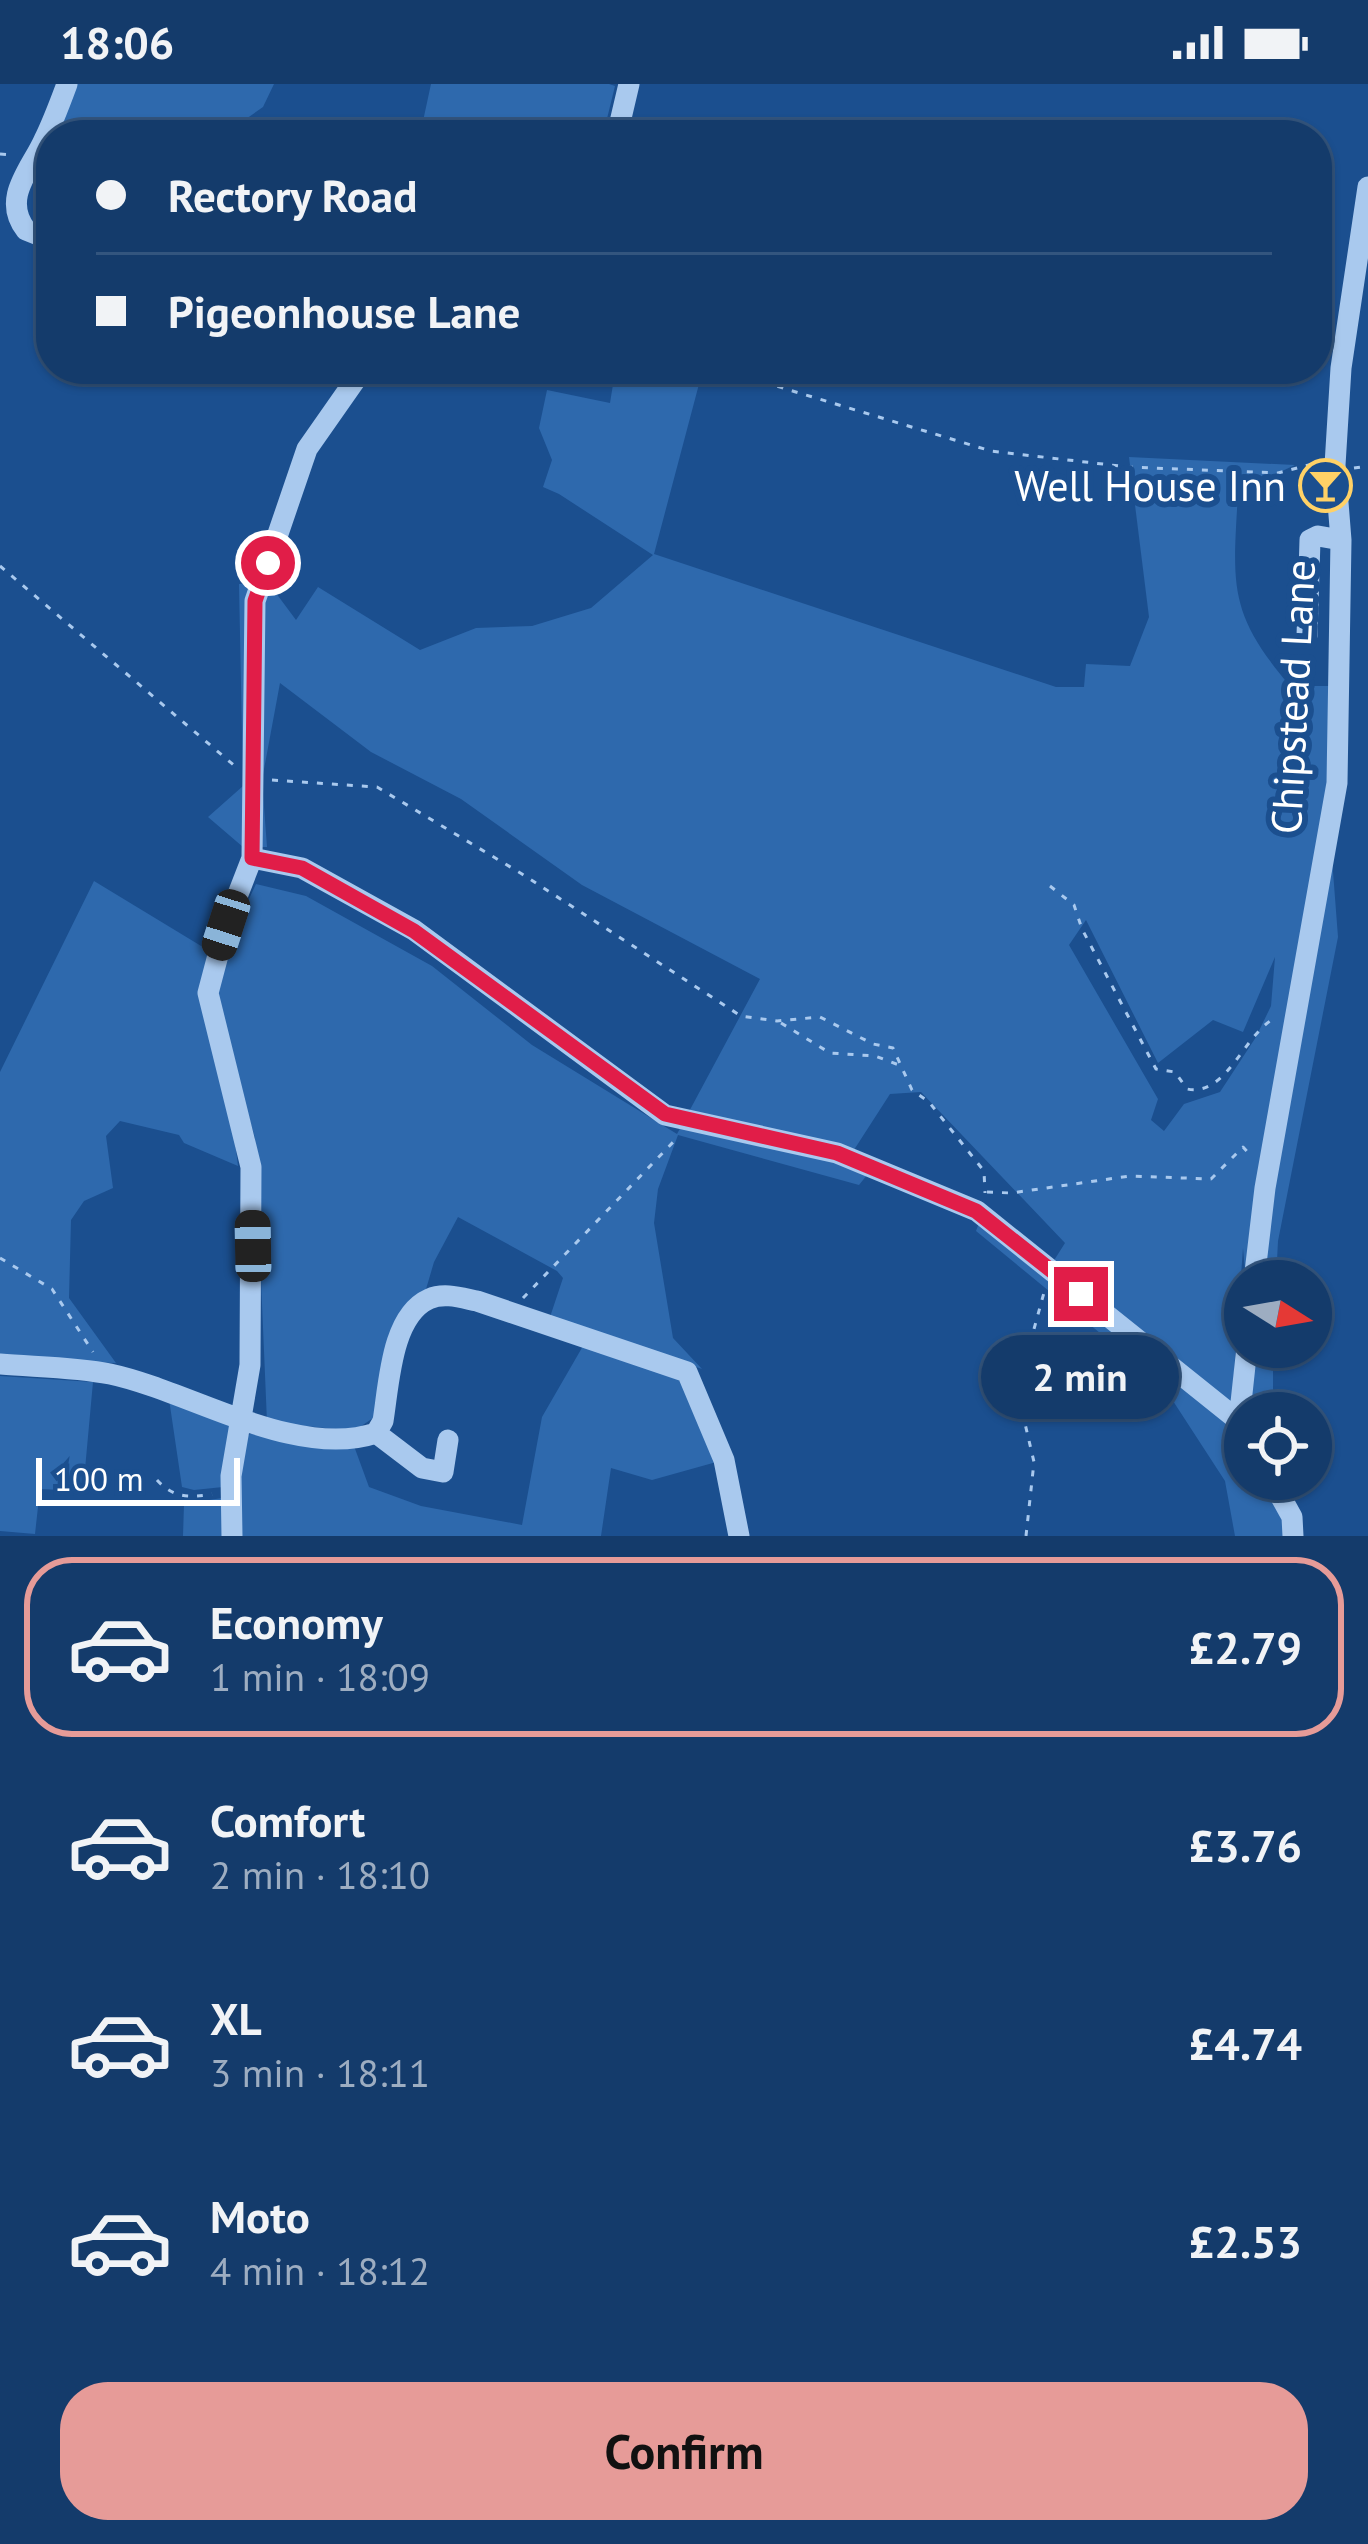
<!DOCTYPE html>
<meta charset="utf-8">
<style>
:root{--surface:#143b6b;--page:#214673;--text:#f1f3f6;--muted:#9dadc1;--line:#33557e;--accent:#e69b98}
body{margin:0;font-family:"PT Sans",sans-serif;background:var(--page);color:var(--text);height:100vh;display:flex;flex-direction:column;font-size:45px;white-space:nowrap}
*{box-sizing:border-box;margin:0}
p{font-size:39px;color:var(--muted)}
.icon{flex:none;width:66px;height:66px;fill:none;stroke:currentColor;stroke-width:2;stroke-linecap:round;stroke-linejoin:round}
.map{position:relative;height:1452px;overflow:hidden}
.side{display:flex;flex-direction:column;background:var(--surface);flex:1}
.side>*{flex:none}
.guide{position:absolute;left:36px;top:36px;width:1296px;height:264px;border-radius:48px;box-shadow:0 3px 9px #0004,0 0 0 3px var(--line);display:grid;align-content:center;height:264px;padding:0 60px;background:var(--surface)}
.needle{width:78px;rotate:101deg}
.fabs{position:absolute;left:1224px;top:1176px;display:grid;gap:24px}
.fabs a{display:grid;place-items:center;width:108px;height:108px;border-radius:50%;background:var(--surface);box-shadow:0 3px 9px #0004,0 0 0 3px var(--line);font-size:60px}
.scale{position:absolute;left:36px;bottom:30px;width:204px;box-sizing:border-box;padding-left:12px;border:6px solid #fff;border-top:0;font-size:33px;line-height:42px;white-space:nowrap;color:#fff;-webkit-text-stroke:9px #1b4f8f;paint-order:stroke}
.end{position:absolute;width:54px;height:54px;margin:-27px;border:15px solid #e11d48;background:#fff;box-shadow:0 0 0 6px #fff}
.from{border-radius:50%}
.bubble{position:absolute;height:84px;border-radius:42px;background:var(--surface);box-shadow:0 3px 9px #0004,0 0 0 3px var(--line);font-size:39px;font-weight:600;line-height:84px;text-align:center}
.car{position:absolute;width:36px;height:72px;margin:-36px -18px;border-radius:15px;box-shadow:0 0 9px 3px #0007;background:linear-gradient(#222 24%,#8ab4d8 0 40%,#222 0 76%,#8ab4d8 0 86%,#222 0)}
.guide b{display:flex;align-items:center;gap:42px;height:114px;font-size:45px}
.guide b+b{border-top:3px solid var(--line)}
.guide i{width:30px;height:30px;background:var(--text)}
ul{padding:21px 0 0;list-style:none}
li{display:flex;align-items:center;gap:36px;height:180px;margin:0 24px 18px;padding:0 36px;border:6px solid transparent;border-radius:48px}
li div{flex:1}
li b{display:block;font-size:45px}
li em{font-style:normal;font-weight:600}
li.active{border-color:var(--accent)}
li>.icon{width:108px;height:108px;stroke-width:1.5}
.action{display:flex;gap:24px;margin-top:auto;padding:24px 60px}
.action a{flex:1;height:138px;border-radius:48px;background:var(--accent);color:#111;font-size:48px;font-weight:600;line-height:138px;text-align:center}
.status{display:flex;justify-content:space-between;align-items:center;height:84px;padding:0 60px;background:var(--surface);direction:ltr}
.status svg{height:33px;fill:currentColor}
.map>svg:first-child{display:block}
.green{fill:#2e69ad;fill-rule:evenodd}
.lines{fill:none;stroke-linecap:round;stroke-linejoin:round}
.path{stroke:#a9c9ee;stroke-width:3;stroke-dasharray:6 9;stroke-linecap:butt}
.minor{stroke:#a9c9ee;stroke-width:21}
.route{stroke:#e11d48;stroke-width:15}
.labels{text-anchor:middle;stroke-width:12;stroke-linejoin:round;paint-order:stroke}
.poi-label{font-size:42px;fill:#fff;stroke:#1b4f8f;text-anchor:end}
.street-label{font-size:42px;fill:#fff;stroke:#1b4f8f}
</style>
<div class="status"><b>18:06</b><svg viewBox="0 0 49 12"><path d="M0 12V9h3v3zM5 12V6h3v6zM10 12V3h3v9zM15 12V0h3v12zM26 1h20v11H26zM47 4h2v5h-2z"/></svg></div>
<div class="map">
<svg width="1368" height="1452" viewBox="0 0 1368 1452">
<rect width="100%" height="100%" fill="#1b4f8f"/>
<path class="green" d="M74,0H274L263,23L223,51H52Z
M431,0H609L615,2L603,51H420Z
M605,285H703L654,470L1056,603H1084L1086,580L1130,582L1149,533L1129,373L1295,381L1238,408C1233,500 1227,528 1290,602H1331L1327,709L1338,853L1278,1157L1276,1197H1246L1243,1164L1232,1316L1245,1329V1395H1262L1285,1435L1286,1452H1235L1225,1397L1162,1300L976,1147L979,1139L1067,1207L1111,1219L1053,1178L1065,1159L921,1008L890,1010L852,1069L867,1091L859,1101L678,1051L658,1105L654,1139L673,1254L702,1285L550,1233L563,1194L557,1187L458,1133L434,1178L424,1212L376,1332L354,1347L267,1338L255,1054L214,910L229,857L256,800L306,812L432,882L532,961L677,1050L760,895L582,801L461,715L371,668L280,599L262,696L267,763H243L208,733L243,702L239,500L267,497L296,536L318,503L420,566L476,544L532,542L591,524L653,471L559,410L543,403L552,376L539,344L547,306L610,319L615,288ZM1086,836L1158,979L1213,936L1243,948L1275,873L1271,922L1256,953L1220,1008L1184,1020L1164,1047L1151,1036L1158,1015L1069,861Z
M94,797L211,868L238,1082L184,1059L179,1051L120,1037L106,1052L113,1104L84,1117L71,1136L69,1214L116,1279L0,1275V988Z
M583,1262L682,1293L720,1377L652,1396L611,1384L601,1452H241V1381L248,1351L257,1347L354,1362L369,1403L421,1422L522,1441L542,1333Z
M1249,1263H1273V1329H1251Z
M0,1292L93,1298L83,1407L40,1405L35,1450L0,1447Z
M169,1315L226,1335L232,1346L223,1403L194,1406L182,1403Z
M222,1414L227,1452H183L184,1420Z"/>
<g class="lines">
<path class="path" d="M0,70L13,71
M720,285L991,367L1128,383L1278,389L1316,379
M1354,384L1368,382
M0,482L236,683
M272,696L377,703L522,790L741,932L777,937L820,933L873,960L893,964L912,1006L929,1018L984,1087L985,1109
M1050,802L1074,821L1082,845L1156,985L1175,988L1187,1005C1228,1013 1244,948 1277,933
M781,939L830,969L875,972L899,981
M987,1108L1011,1109L1130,1092L1211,1095L1243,1063L1252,1073
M0,1174L52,1205L93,1268
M523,1214L679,1052
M157,1396C173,1414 189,1414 212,1410
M1026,1452L1034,1378L1023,1331L1026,1274L1045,1205"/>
<path class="minor" d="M617,51L629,0
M51,156L26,146C1,114 31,85 44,56C53,38 60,19 67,0
M1307,552L1310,456L1318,452L1341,456
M252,774L302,784L414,846L665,1031L837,1069L977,1127L1239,1337L1245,1349
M1254,1197L1265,1104L1337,699L1341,456L1335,381L1341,284L1368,103
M0,1280C36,1283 75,1283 110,1290C190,1307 296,1376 376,1349L383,1337C389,1301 391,1232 429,1215C444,1208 462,1214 477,1217L687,1288L724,1376L739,1452
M1239,1337L1247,1263
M376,1349L422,1384L443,1388L448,1356
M1271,1395L1292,1433L1293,1452
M232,1452L231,1392L250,1281L251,1083L208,909L226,841L252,774L255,517L307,365L363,285"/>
</g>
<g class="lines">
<path class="route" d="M268,479L255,517L252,774L302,784L414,847L665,1030L837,1069L976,1127L1081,1210"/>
</g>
<defs>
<symbol id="bar-ring" viewBox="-11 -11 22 22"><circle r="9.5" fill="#1b4f8f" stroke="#ffd166" stroke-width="1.5"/><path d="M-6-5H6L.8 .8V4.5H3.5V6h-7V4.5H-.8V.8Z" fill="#ffd166"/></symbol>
</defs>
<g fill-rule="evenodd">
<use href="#bar-ring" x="1296" y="372" width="59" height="59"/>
</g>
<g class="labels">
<g class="poi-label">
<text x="1286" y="417">Well House Inn</text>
</g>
<g class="street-label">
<text transform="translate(1293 613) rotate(-87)" y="15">Chipstead Lane</text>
</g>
</g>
</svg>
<div class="fabs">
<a><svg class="needle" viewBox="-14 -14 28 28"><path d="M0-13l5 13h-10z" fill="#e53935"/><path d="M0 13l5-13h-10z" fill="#9dadc1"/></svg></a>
<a><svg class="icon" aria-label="locate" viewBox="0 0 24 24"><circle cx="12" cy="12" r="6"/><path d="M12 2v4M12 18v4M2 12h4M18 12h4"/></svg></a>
</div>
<div class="scale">100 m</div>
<i class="end from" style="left:268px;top:479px"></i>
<i class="end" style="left:1081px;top:1210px"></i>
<div class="bubble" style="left:981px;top:1251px;width:198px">2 min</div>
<i class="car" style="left:226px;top:841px;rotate:198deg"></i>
<i class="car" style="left:253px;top:1162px;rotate:359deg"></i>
<div class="guide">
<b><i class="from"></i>Rectory Road</b>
<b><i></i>Pigeonhouse Lane</b>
</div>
</div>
<section class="side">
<ul>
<li class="active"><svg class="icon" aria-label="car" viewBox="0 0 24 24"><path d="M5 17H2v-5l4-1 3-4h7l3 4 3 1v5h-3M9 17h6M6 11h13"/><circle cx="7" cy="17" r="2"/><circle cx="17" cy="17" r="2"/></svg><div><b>Economy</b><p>1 min · 18:09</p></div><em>£2.79</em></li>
<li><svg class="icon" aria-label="car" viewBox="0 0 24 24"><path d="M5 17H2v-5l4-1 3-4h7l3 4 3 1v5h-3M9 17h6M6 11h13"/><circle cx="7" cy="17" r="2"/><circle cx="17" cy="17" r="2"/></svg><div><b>Comfort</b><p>2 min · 18:10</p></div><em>£3.76</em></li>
<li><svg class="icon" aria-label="car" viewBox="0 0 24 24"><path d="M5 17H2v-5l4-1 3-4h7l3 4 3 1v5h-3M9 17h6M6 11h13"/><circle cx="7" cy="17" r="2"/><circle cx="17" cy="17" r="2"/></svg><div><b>XL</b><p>3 min · 18:11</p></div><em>£4.74</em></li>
<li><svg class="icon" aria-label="car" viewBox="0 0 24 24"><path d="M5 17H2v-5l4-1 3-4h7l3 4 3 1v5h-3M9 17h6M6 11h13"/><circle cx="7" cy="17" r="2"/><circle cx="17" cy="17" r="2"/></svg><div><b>Moto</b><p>4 min · 18:12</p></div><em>£2.53</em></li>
</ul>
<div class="action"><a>Confirm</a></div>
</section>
